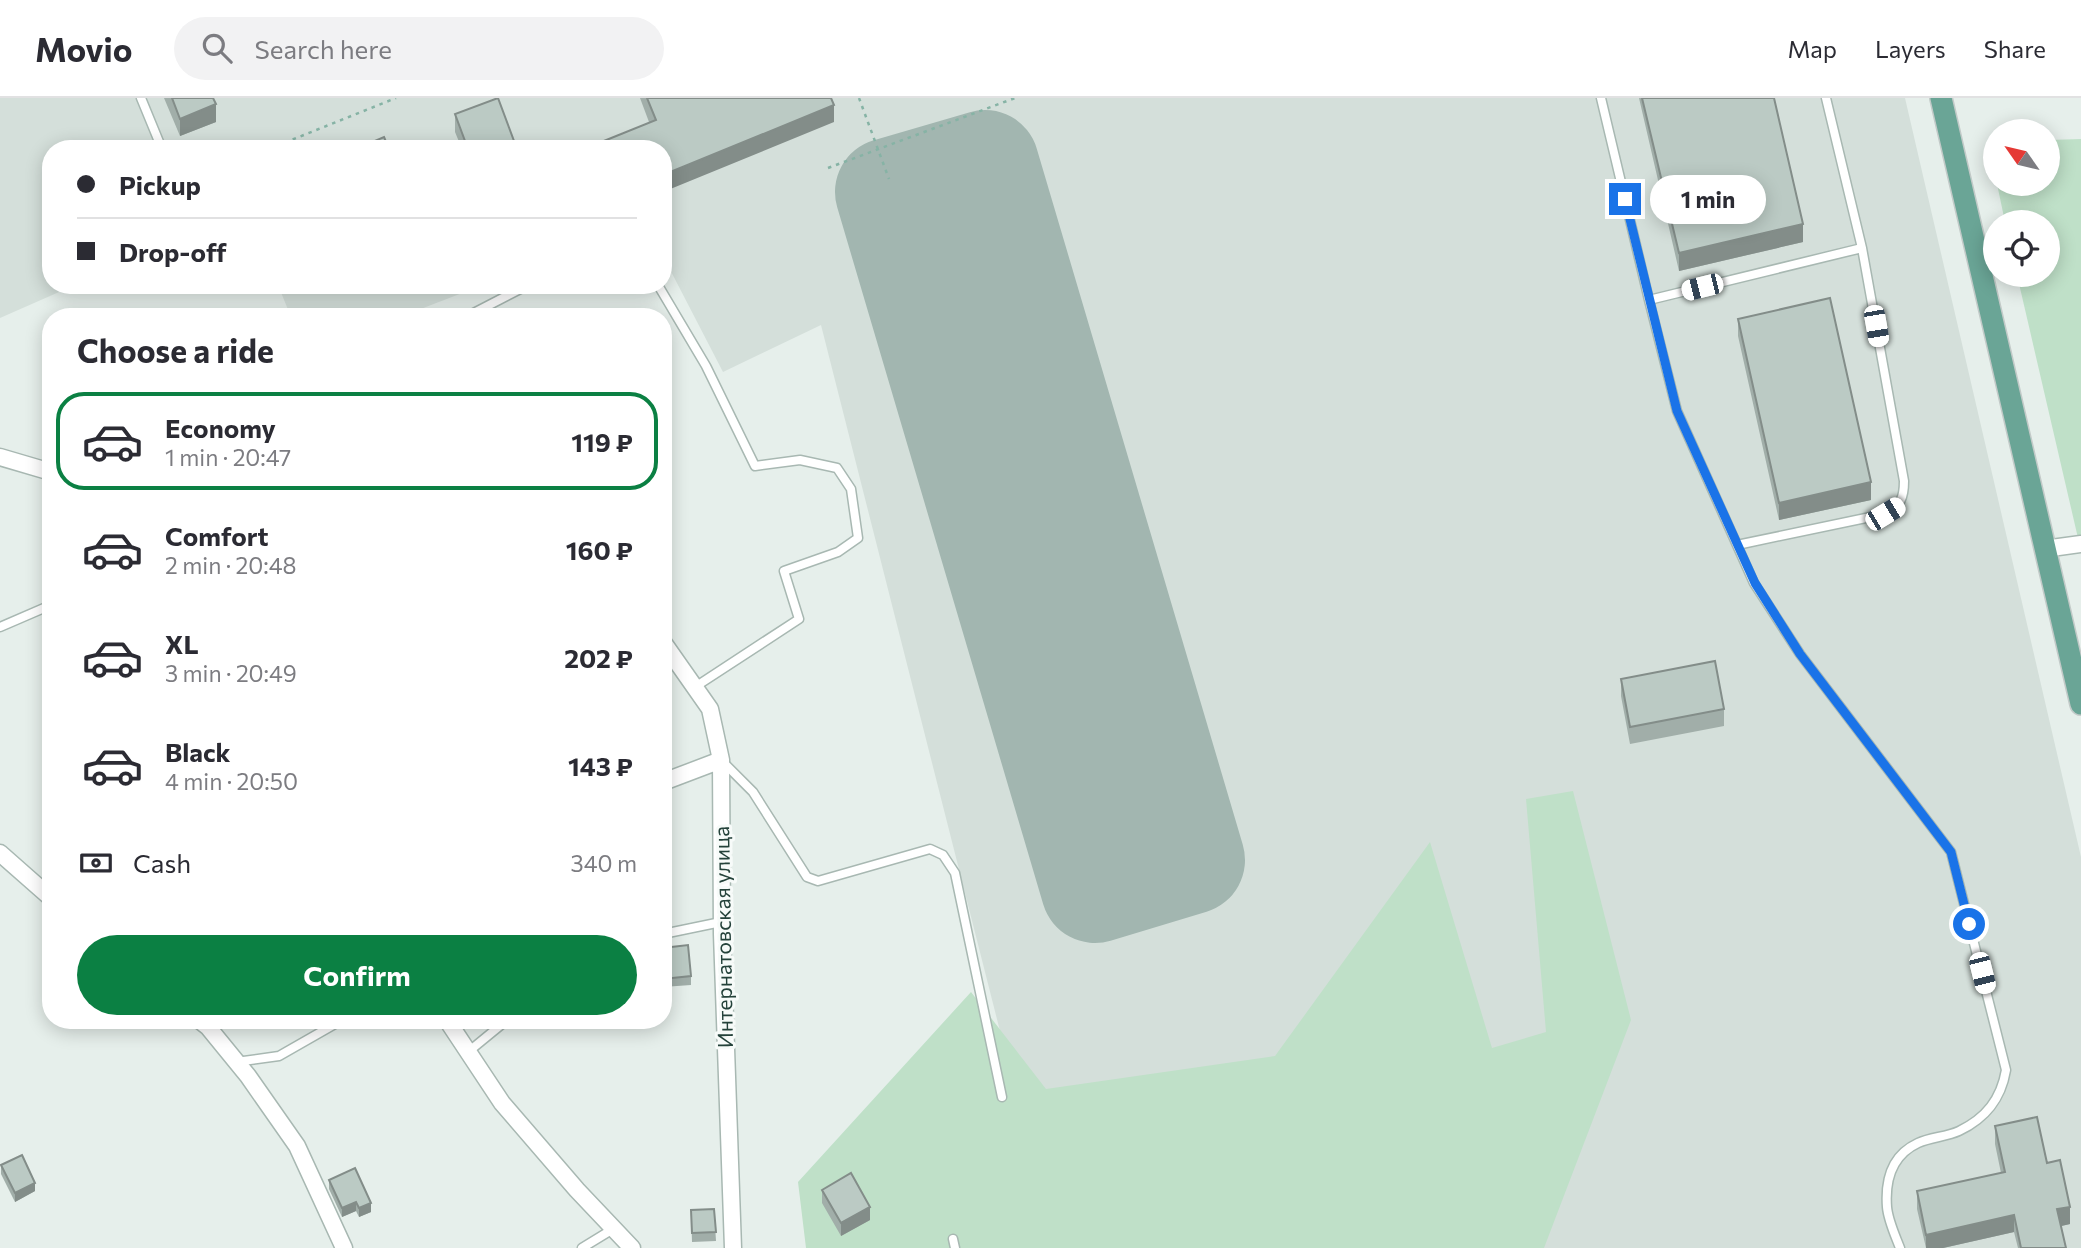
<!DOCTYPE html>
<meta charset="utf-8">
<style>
:root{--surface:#fff;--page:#f2f2f3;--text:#2b2b33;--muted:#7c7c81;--line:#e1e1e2;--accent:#0b8043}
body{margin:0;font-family:Commissioner,sans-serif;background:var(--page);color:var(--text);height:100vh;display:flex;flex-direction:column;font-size:26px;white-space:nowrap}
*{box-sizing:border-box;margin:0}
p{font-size:23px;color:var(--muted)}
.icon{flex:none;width:38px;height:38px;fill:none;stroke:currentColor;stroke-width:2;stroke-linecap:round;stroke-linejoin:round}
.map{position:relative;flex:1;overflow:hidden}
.panel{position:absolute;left:42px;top:210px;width:630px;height:721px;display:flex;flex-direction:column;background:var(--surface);border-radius:28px;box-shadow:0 4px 18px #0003}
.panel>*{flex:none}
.top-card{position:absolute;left:42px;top:42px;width:630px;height:154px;border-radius:28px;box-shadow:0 4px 18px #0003;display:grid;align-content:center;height:154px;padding:0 35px;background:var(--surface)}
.needle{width:46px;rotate:304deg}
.buttons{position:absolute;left:1983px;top:21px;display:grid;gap:14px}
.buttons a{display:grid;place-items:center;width:77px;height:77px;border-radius:50%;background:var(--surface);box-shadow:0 4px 18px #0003;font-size:35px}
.end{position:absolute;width:32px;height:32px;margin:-16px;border:9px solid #1a73e8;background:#fff;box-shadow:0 0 0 4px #fff}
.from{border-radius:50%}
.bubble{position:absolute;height:49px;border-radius:24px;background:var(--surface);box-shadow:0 4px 18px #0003;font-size:23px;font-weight:700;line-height:49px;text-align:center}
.car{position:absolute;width:21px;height:42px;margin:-21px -10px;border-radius:9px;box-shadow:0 0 5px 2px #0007;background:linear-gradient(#fff 24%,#345 0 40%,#fff 0 76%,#345 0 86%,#fff 0)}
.top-card b{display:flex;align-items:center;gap:24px;height:66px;font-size:26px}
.top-card b+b{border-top:2px solid var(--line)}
.top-card i{width:18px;height:18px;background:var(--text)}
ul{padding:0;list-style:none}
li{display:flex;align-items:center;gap:21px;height:98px;margin:0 14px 10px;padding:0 21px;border:4px solid transparent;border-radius:28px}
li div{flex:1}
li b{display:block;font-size:26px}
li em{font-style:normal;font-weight:700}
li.current{border-color:var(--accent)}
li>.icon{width:63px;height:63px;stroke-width:1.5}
h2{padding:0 35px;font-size:32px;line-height:84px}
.pay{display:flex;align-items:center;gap:18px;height:77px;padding:0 35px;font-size:26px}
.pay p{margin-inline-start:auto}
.action{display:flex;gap:14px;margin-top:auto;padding:14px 35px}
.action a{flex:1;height:80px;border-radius:42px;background:var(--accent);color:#fff;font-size:28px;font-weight:700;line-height:80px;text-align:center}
header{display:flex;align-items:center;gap:42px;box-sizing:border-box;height:98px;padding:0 35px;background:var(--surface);border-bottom:2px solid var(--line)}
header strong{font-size:33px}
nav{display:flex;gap:38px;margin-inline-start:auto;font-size:24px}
.search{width:490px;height:63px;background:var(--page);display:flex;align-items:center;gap:18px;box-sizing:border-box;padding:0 24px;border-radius:38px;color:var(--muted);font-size:26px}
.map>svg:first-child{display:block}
.built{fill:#d4dfda}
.green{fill:#bfe0c8}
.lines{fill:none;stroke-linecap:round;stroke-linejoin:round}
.runway{stroke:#a2b6b0;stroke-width:108}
.service-casing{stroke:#a8b8b2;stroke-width:11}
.minor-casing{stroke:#a8b8b2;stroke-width:19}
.primary-casing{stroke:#c2cac8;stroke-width:24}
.path{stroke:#86b3a5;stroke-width:2.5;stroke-dasharray:3.5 5;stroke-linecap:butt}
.service{stroke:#fff;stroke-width:8}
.minor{stroke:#fff;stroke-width:16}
.primary{stroke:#6aa596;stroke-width:21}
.wall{fill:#a1aea9}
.shaded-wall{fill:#838d89}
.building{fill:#bbcac4;stroke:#838d89;stroke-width:2}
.route{stroke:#1a73e8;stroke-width:9}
.labels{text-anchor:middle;stroke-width:6;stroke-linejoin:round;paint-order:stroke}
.street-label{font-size:21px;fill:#24423a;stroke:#f7fbf9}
</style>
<header>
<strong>Movio</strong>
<div class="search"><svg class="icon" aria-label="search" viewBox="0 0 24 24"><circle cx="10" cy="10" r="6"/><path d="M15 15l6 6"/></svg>Search here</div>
<nav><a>Map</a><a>Layers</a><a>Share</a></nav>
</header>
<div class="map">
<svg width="2081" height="1150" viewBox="0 0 2081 1150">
<rect width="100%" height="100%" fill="#e6efeb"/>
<path class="built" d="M0,0H1905L2081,759V1150H1055L821,227L723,274L663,158V51H51V187H75L0,220Z
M278,187H483L400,219H291Z"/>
<path class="green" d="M2081,41V453L2017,177H2048V124H2005L1997,86H2048V42Z
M1573,693L1631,922L1544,1150H806L798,1084L971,894L1046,991L1275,958L1430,744L1492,950L1546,934L1526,701Z"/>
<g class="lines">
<path class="runway" d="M985,66L1191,762L1095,791L889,94Z"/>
<defs>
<path id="service" d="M141,0L162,51
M1601,0L1649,202L1677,313L1754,485L1800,556L1951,754L2006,972C2001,1001 1986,1020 1959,1033C1946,1039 1931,1039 1918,1045C1892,1057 1885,1082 1887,1109C1888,1122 1895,1137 1900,1150
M1826,0L1862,150
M658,187L706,268L755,368L800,362L837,370L851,391L858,440L838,454L784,473L799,521L695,589
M1649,202L1862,150L1904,383C1904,400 1901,407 1885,416L1737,447
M466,219L528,187
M0,529L51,507
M723,664L753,694L807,779L818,783L930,751L943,757L955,775L1002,999
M663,836L721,824
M468,954L507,922
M236,964L279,958L342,922
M953,1141L955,1150
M582,1150L613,1131"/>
<path id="minor" d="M0,359L51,374
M2044,451L2081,446
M663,544L710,611L721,662L722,836L733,1150
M663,684L721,662
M0,755L51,800
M199,922L208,929L248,978L297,1048L344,1150
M447,922L502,1005L577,1092L632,1150"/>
<path id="primary" d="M1941,0L2081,606"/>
</defs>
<use href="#service" class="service-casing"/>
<use href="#minor" class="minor-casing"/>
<use href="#primary" class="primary-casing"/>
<path class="path" d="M859,0L889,81
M269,51L396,0
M828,70L1015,0"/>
<use href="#service" class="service"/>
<use href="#minor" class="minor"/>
<use href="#primary" class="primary"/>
</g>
<path class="wall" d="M164,0H213L216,24L180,38Z
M640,0H831L834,24H649Z
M1639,0H1774L1803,144L1679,173Z
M455,16L517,51H462L455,34Z
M1738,221L1871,402L1779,422L1738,238Z
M1621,581L1724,611V628L1630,646L1621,598Z
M663,850L691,878V887L663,889Z
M1995,1028L2047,1065L2070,1126L2061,1128L2066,1150H2018L2014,1134L1943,1150H1926L1917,1111V1093L2001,1075L1995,1046Z
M1,1067L35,1093L15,1104L1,1076Z
M329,1082L371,1114L359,1119L356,1113L342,1119L329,1091Z
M822,1092L870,1122L841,1138L822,1105Z
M714,1111L716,1143L692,1144L691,1112Z"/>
<path class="shaded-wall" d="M216,6V24L180,38V21Z
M834,7V24L663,94V77Z
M1803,126V144L1679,173V155Z
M1871,384V402L1779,422V405Z
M35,1085V1093L15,1104V1095Z
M356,1104V1113L342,1119V1110Z
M371,1105V1114L359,1119V1110Z
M870,1109V1122L841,1138V1125Z
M2070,1109V1126L2057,1129V1111Z
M2014,1117V1134L1943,1150H1926V1137Z"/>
<path class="building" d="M172,0H213L216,6L180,21Z
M498,0L517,51H468L455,16Z
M647,0H831L834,7L663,77V51H584L656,22Z
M1642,0H1774L1803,126L1679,155Z
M384,39L389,51H356Z
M1830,200L1871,384L1779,405L1738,221Z
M1715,563L1724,611L1630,629L1621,581Z
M688,847L691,878L663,881V850Z
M2037,1019L2047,1065L2060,1062L2070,1109L2057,1111L2066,1150H2021L2014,1117L1926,1137L1917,1093L2005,1074L1995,1028Z
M22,1057L35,1085L15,1095L1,1067Z
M355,1070L371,1105L359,1110L356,1104L342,1110L329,1082Z
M851,1075L870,1109L841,1125L822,1092Z
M714,1111L716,1134L692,1135L691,1112Z"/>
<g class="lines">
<path class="route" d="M1625,101L1677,313L1755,485L1800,556L1951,754L1969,826"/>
</g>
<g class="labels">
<g class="street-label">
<text transform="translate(724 839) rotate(-91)" y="7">Интернатовская улица</text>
</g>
</g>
</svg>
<div class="buttons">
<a><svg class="needle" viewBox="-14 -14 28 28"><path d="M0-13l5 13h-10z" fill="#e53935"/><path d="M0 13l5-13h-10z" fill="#7c7c81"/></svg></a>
<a><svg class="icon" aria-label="locate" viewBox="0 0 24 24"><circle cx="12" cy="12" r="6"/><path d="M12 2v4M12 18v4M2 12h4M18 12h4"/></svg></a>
</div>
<i class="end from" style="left:1969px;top:826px"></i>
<i class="end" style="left:1625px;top:101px"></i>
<div class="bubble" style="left:1650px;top:77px;width:116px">1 min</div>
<i class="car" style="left:1702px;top:189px;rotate:256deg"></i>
<i class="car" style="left:1876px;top:228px;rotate:170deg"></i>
<i class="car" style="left:1885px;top:416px;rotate:59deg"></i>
<i class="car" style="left:1982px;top:875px;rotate:166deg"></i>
<div class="top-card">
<b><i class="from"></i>Pickup</b>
<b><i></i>Drop-off</b>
</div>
<section class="panel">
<h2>Choose a ride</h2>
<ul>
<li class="current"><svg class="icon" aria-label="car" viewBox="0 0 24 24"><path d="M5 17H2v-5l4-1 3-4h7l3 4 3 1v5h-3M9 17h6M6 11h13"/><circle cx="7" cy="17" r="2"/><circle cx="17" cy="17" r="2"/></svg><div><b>Economy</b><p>1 min · 20:47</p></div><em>119 ₽</em></li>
<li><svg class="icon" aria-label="car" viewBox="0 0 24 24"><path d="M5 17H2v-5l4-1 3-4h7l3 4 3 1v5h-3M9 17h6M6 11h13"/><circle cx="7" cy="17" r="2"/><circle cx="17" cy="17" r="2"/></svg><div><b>Comfort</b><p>2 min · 20:48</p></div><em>160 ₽</em></li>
<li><svg class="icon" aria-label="car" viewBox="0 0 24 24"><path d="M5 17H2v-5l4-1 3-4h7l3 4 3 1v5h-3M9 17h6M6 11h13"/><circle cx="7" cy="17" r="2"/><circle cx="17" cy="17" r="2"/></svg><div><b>XL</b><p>3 min · 20:49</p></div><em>202 ₽</em></li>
<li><svg class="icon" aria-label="car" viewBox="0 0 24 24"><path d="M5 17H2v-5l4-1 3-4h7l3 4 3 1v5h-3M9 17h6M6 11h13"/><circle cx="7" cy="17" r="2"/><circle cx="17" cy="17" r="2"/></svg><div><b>Black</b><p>4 min · 20:50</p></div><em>143 ₽</em></li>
</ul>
<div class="pay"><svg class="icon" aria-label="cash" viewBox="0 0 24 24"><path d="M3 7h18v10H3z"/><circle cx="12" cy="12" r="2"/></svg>Cash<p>340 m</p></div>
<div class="action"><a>Confirm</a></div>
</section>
</div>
